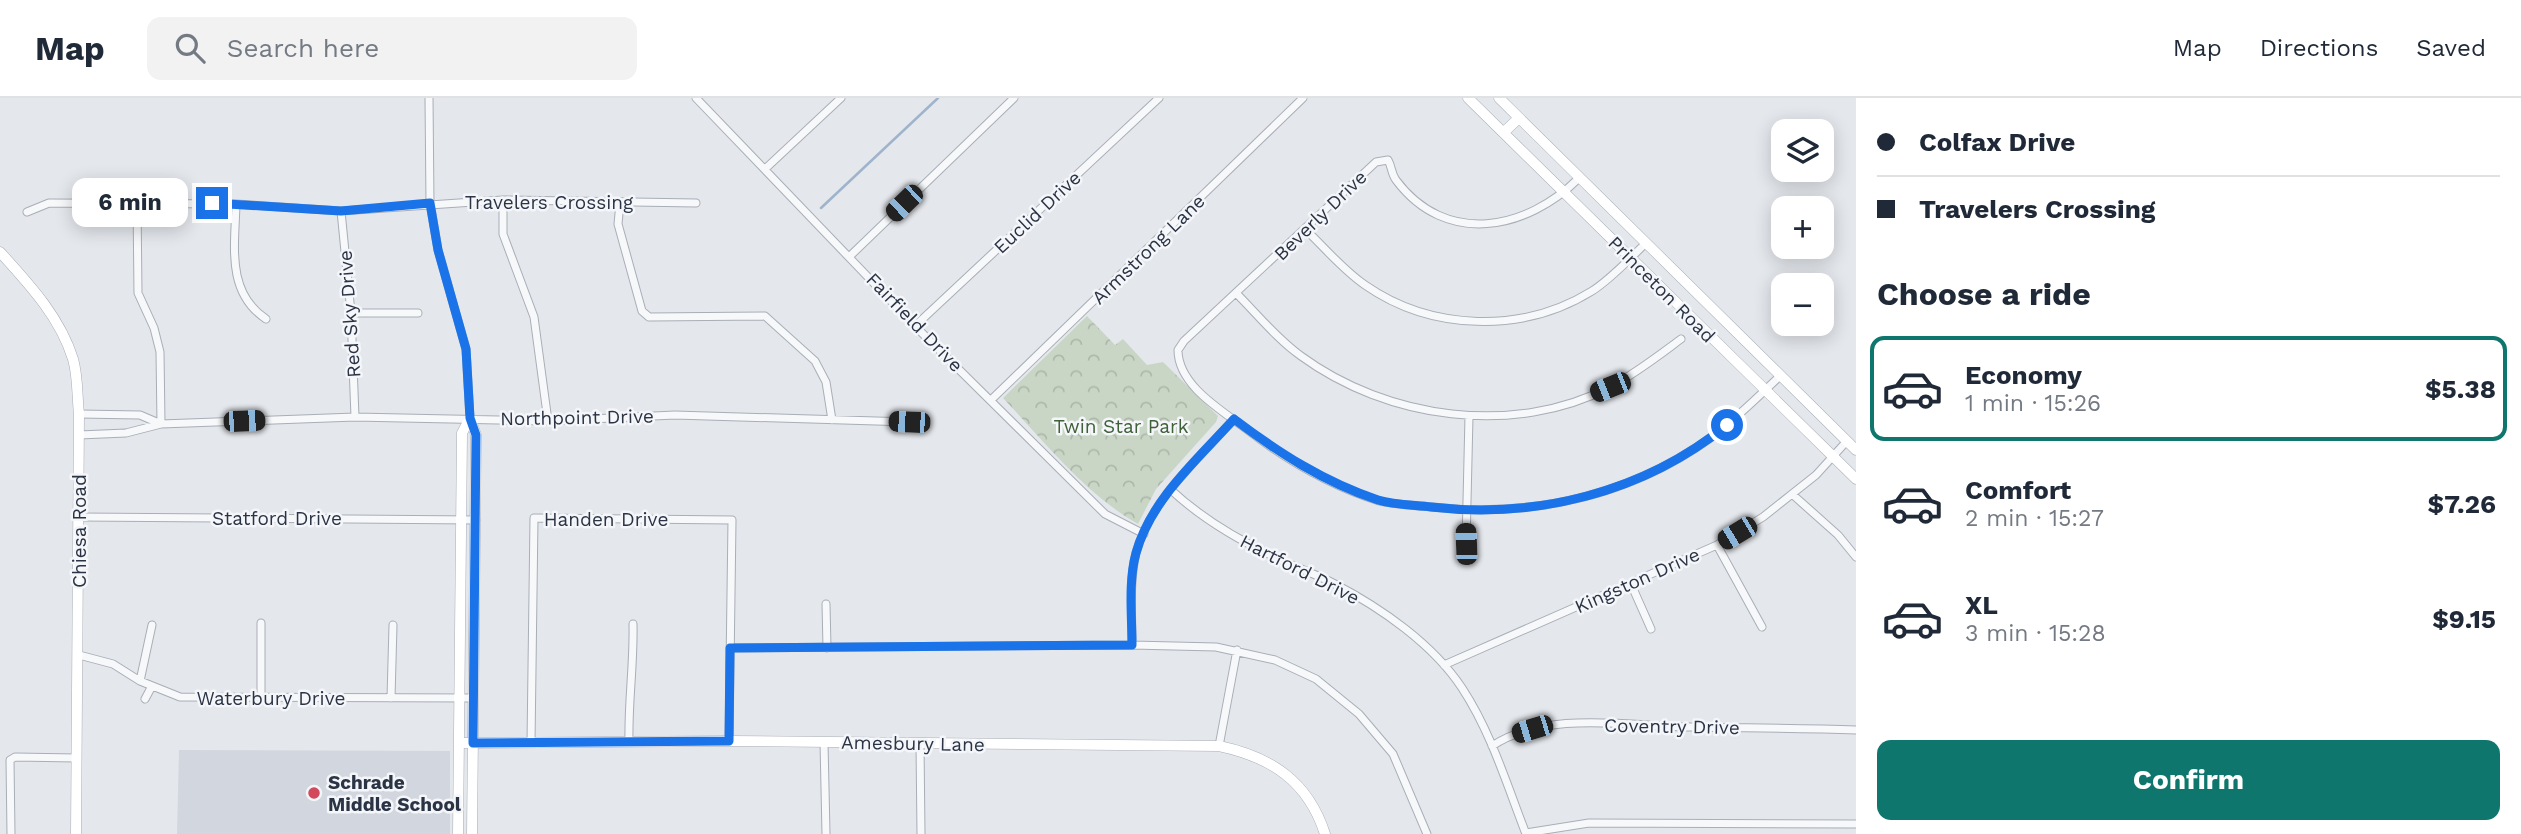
<!DOCTYPE html>
<meta charset="utf-8">
<style>
:root{--surface:#fff;--page:#f2f2f3;--text:#1f2937;--muted:#747a83;--line:#e0e1e3;--accent:#0f766e}
body{margin:0;font-family:"Work Sans",sans-serif;background:var(--page);color:var(--text);height:100vh;display:flex;flex-direction:column;font-size:26px;white-space:nowrap}
*{box-sizing:border-box;margin:0}
p{font-size:23px;color:var(--muted)}
.icon{flex:none;width:38px;height:38px;fill:none;stroke:currentColor;stroke-width:2;stroke-linecap:round;stroke-linejoin:round}
.map{position:relative;flex:1;overflow:hidden}
.sheet{display:flex;flex-direction:column;background:var(--surface);width:665px}
.sheet>*{flex:none}
.hud{display:grid;align-content:center;height:154px;padding:0 21px;background:var(--surface)}
.buttons{position:absolute;left:1771px;top:21px;display:grid;gap:14px}
.buttons a{display:grid;place-items:center;width:63px;height:63px;border-radius:14px;background:var(--surface);box-shadow:0 4px 18px #0003;font-size:35px}
.end{position:absolute;width:32px;height:32px;margin:-16px;border:9px solid #1a73e8;background:#fff;box-shadow:0 0 0 4px #fff}
.from{border-radius:50%}
.bubble{position:absolute;height:49px;border-radius:14px;background:var(--surface);box-shadow:0 4px 18px #0003;font-size:23px;font-weight:700;line-height:49px;text-align:center}
.car{position:absolute;width:21px;height:42px;margin:-21px -10px;border-radius:9px;box-shadow:0 0 5px 2px #0007;background:linear-gradient(#222 24%,#8ab4d8 0 40%,#222 0 76%,#8ab4d8 0 86%,#222 0)}
.hud b{display:flex;align-items:center;gap:24px;height:66px;font-size:26px}
.hud b+b{border-top:2px solid var(--line)}
.hud i{width:18px;height:18px;background:var(--text)}
ul{padding:0;list-style:none}
li{display:flex;align-items:center;gap:21px;height:105px;margin:0 14px 10px;padding:0 7px;border:4px solid transparent;border-radius:14px}
li div{flex:1}
li b{display:block;font-size:26px}
li em{font-style:normal;font-weight:700}
li.current{border-color:var(--accent)}
li>.icon{width:63px;height:63px;stroke-width:1.5}
h2{padding:0 21px;font-size:32px;line-height:84px}
.action{display:flex;gap:14px;margin-top:auto;padding:14px 21px}
.action a{flex:1;height:80px;border-radius:14px;background:var(--accent);color:#fff;font-size:28px;font-weight:700;line-height:80px;text-align:center}
header{display:flex;align-items:center;gap:42px;box-sizing:border-box;height:98px;padding:0 35px;background:var(--surface);border-bottom:2px solid var(--line)}
header strong{font-size:33px}
nav{display:flex;gap:38px;margin-inline-start:auto;font-size:24px}
.search{width:490px;height:63px;background:var(--page);display:flex;align-items:center;gap:18px;box-sizing:border-box;padding:0 24px;border-radius:14px;color:var(--muted);font-size:26px}
main{display:flex;flex:1;min-height:0}
.map>svg:first-child{display:block}
.built{fill:#d2d6de}
.park{fill:url(#park-crowns)}
.lines{fill:none;stroke-linecap:round;stroke-linejoin:round}
.stream{stroke:#9fb4cc;stroke-width:2.5}
.street-casing{stroke:#a9aeb7;stroke-width:9}
.secondary-casing{stroke:#a9aeb7;stroke-width:11}
.street{stroke:#f7f8fa;stroke-width:7}
.secondary{stroke:#fff;stroke-width:10}
.route{stroke:#1a73e8;stroke-width:9}
.poi-dot{fill:#d1495b;stroke:#f4f6f9;stroke-width:2.5}
.labels{text-anchor:middle;stroke-width:5;stroke-linejoin:round;paint-order:stroke}
.street-label{font-size:19px;fill:#2b3445;stroke:#f4f6f9}
.park-label{font-size:19px;fill:#3f6138;stroke:#f4f6f9}
.poi-label{font-size:19px;font-weight:bold;fill:#2b3445;stroke:#f4f6f9;text-anchor:start}
</style>
<header>
<strong>Map</strong>
<div class="search"><svg class="icon" aria-label="search" viewBox="0 0 24 24"><circle cx="10" cy="10" r="6"/><path d="M15 15l6 6"/></svg>Search here</div>
<nav><a>Map</a><a>Directions</a><a>Saved</a></nav>
</header>
<main>
<div class="map">
<svg width="1856" height="736" viewBox="0 0 1856 736">
<defs>
<pattern id="park-crowns" width="20" height="18" patternUnits="userSpaceOnUse" patternTransform="scale(1.75)"><rect width="20" height="18" fill="#c9d6c5"/><path d="M2 6a3 3 0 1 1 6 0M12 15a3 3 0 1 1 6 0" fill="none" stroke="#adb8ab"/></pattern>
</defs>
<rect width="100%" height="100%" fill="#e4e7ec"/>
<path class="built" d="M179,652L450,653V736H177Z"/>
<path class="park" d="M1087,218L1115,247L1123,241L1147,267L1163,264L1218,318L1216,324L1156,391L1138,426C1085,396 1045,344 1003,300Z"/>
<g class="lines">
<path class="stream" d="M821,110L938,0"/>
<defs>
<path id="street" d="M429,0L430,105L438,152L466,251L470,320
M696,0L915,228L1105,416L1144,436
M765,71L841,0
M1579,80C1527,132 1446,149 1396,82C1391,75 1392,69 1388,62L1376,64L1184,243L1178,252C1178,288 1223,313 1249,333C1288,363 1331,388 1379,403C1395,407 1415,407 1432,409C1531,420 1631,398 1713,338C1737,320 1758,299 1780,278
M503,102V136L534,219L548,323
M137,105L138,195L154,230L160,254L161,326L355,319L548,323L675,317L909,324
M620,105L618,126L642,213L649,219L765,218L815,263L826,284L832,322
M236,106C235,148 226,194 266,221
M341,113L351,215L355,319
M27,114L49,105L236,106L341,113L503,102L696,105
M1306,132C1325,150 1343,172 1365,187C1431,233 1523,236 1592,193C1611,181 1628,162 1644,147
M850,158L1014,0
M1236,195C1257,216 1277,241 1301,258C1387,321 1514,339 1610,289C1635,276 1658,258 1681,241
M351,215H418
M915,228L1159,0
M992,301L1303,0
M79,316L140,317L161,326L126,335L79,337
M1170,391C1201,420 1238,442 1277,460C1296,470 1316,476 1335,486C1381,510 1433,546 1462,590C1491,634 1507,687 1526,736
M1792,396L1838,437L1856,459
M79,419L476,422
M1466,446L1469,318
M1717,447L1762,529
M1631,486L1651,531
M826,506L827,550
M1132,547C1132,517 1129,484 1136,455C1151,401 1198,361 1234,321
M730,550L1132,547L1216,549L1275,562L1316,581L1359,616L1393,656L1427,736
M79,557L113,566L140,583L180,599L473,600
M1444,567L1717,447L1763,419L1792,396L1816,377L1846,344
M140,583L152,527
M261,600V525
M391,600L393,527
M145,601L152,588
M629,644C628,604 634,566 633,526
M824,644L826,736
M531,645L534,420L732,422L729,643
M920,646L921,736
M1219,648L1237,552
M1492,648C1547,612 1628,628 1691,629C1746,630 1801,630 1856,632
M1526,735L1589,725L1856,726
M11,736L10,662L15,659L77,660"/>
<path id="secondary" d="M1468,0L1856,381
M1499,0L1856,352
M1504,34L1519,20
M0,154C29,186 60,219 73,261C78,278 77,298 79,316L76,736
M470,320L476,337L472,736
M460,645L729,643L1219,648C1271,659 1308,683 1325,736
M458,736L462,335L470,320"/>
</defs>
<use href="#street" class="street-casing"/>
<use href="#secondary" class="secondary-casing"/>
<use href="#street" class="street"/>
<use href="#secondary" class="secondary"/>
</g>
<g class="lines">
<path class="route" d="M212,105L341,113L430,105L438,152L466,251L470,320L476,337L473,645L729,643L730,550L1132,547C1132,518 1128,484 1136,455C1151,401 1198,361 1234,321C1279,355 1324,384 1378,402C1394,407 1414,407 1431,409C1536,421 1643,395 1727,327"/>
</g>
<circle class="poi-dot" cx="314" cy="695" r="7"/>
<g class="labels">
<g class="street-label">
<text x="549" y="111">Travelers Crossing</text>
<text transform="translate(1037 114) rotate(-43)" y="7">Euclid Drive</text>
<text transform="translate(1320 117) rotate(-44)" y="7">Beverly Drive</text>
<text transform="translate(1148 151) rotate(-44)" y="7">Armstrong Lane</text>
<text transform="translate(1662 191) rotate(45)" y="7">Princeton Road</text>
<text transform="translate(349 216) rotate(-94)" y="7">Red Sky Drive</text>
<text transform="translate(915 224) rotate(46)" y="7">Fairfield Drive</text>
<text transform="translate(577 319) rotate(-1)" y="7">Northpoint Drive</text>
<text x="277" y="427">Statford Drive</text>
<text x="606" y="428">Handen Drive</text>
<text transform="translate(79 433) rotate(-90)" y="7">Chiesa Road</text>
<text transform="translate(1300 471) rotate(27)" y="7">Hartford Drive</text>
<text transform="translate(1637 482) rotate(-24)" y="7">Kingston Drive</text>
<text x="271" y="607">Waterbury Drive</text>
<text transform="translate(1672 628) rotate(1)" y="7">Coventry Drive</text>
<text transform="translate(913 645) rotate(1)" y="7">Amesbury Lane</text>
</g>
<g class="park-label">
<text x="1121" y="335">Twin Star Park</text>
</g>
<g class="poi-label">
<text x="328" y="691">Schrade<tspan x="328" dy="22">Middle School</tspan></text>
</g>
</g>
</svg>
<div class="buttons">
<a><svg class="icon" aria-label="layers" viewBox="0 0 24 24"><path d="M12 4l9 5-9 5-9-5zM3 14l9 5 9-5"/></svg></a>
<a>+</a>
<a>−</a>
</div>
<i class="end from" style="left:1727px;top:327px"></i>
<i class="end" style="left:212px;top:105px"></i>
<div class="bubble" style="left:72px;top:80px;width:116px">6 min</div>
<i class="car" style="left:904px;top:105px;rotate:226deg"></i>
<i class="car" style="left:1610px;top:289px;rotate:248deg"></i>
<i class="car" style="left:244px;top:323px;rotate:88deg"></i>
<i class="car" style="left:909px;top:324px;rotate:272deg"></i>
<i class="car" style="left:1737px;top:435px;rotate:239deg"></i>
<i class="car" style="left:1466px;top:446px;rotate:358deg"></i>
<i class="car" style="left:1532px;top:631px;rotate:253deg"></i>
</div>
<section class="sheet">
<div class="hud">
<b><i class="from"></i>Colfax Drive</b>
<b><i></i>Travelers Crossing</b>
</div>
<h2>Choose a ride</h2>
<ul>
<li class="current"><svg class="icon" aria-label="car" viewBox="0 0 24 24"><path d="M5 17H2v-5l4-1 3-4h7l3 4 3 1v5h-3M9 17h6M6 11h13"/><circle cx="7" cy="17" r="2"/><circle cx="17" cy="17" r="2"/></svg><div><b>Economy</b><p>1 min · 15:26</p></div><em>$5.38</em></li>
<li><svg class="icon" aria-label="car" viewBox="0 0 24 24"><path d="M5 17H2v-5l4-1 3-4h7l3 4 3 1v5h-3M9 17h6M6 11h13"/><circle cx="7" cy="17" r="2"/><circle cx="17" cy="17" r="2"/></svg><div><b>Comfort</b><p>2 min · 15:27</p></div><em>$7.26</em></li>
<li><svg class="icon" aria-label="car" viewBox="0 0 24 24"><path d="M5 17H2v-5l4-1 3-4h7l3 4 3 1v5h-3M9 17h6M6 11h13"/><circle cx="7" cy="17" r="2"/><circle cx="17" cy="17" r="2"/></svg><div><b>XL</b><p>3 min · 15:28</p></div><em>$9.15</em></li>
</ul>
<div class="action"><a>Confirm</a></div>
</section>
</main>
